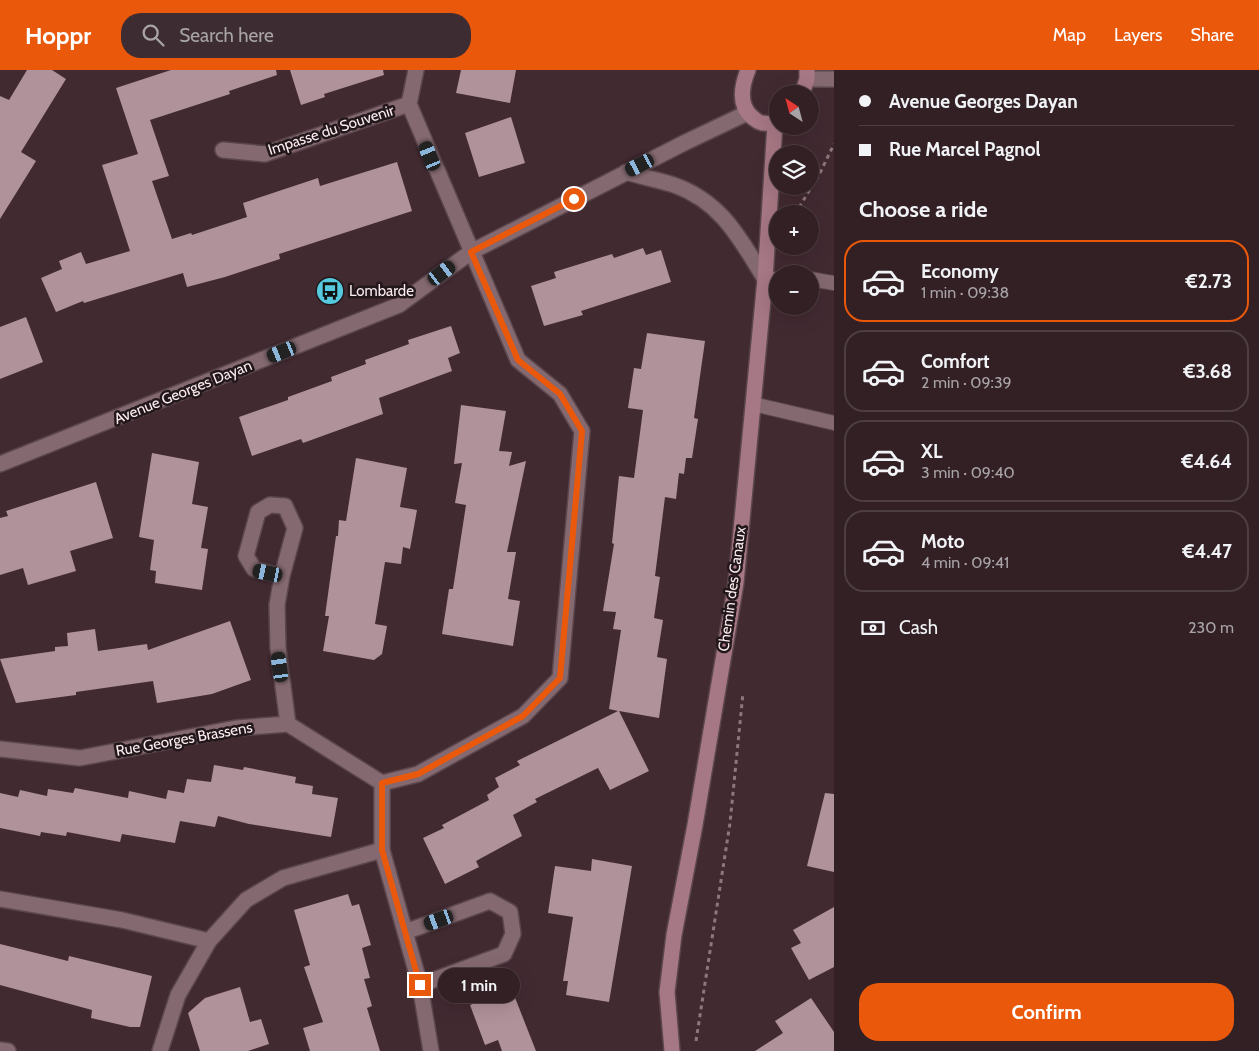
<!DOCTYPE html>
<meta charset="utf-8">
<style>
:root{--surface:#322025;--page:#3d2d32;--text:#f1f3f6;--muted:#a8a3a7;--line:#4d3e42;--accent:#ea580c}
body{margin:0;font-family:Cabin,sans-serif;background:var(--page);color:var(--text);height:100vh;display:flex;flex-direction:column;font-size:19px;white-space:nowrap}
*{box-sizing:border-box;margin:0}
p{font-size:16px;color:var(--muted)}
.icon{flex:none;width:28px;height:28px;fill:none;stroke:currentColor;stroke-width:2;stroke-linecap:round;stroke-linejoin:round}
.map{position:relative;flex:1;overflow:hidden}
.sheet{display:flex;flex-direction:column;background:var(--surface);width:425px}
.sheet>*{flex:none}
.guide{display:grid;align-content:center;height:110px;padding:0 25px;background:var(--surface)}
.needle{width:32px;rotate:324deg}
.buttons{position:absolute;left:769px;top:15px;display:grid;gap:10px}
.buttons a{display:grid;place-items:center;width:50px;height:50px;border-radius:50%;background:var(--surface);box-shadow:0 5px 20px #0002,0 0 0 1px var(--line);font-size:25px}
.end{position:absolute;width:22px;height:22px;margin:-11px;border:6px solid #ea580c;background:#fff;box-shadow:0 0 0 2px #fff}
.from{border-radius:50%}
.bubble{position:absolute;height:35px;border-radius:18px;background:var(--surface);box-shadow:0 5px 20px #0002,0 0 0 1px var(--line);font-size:16px;font-weight:700;line-height:35px;text-align:center}
.car{position:absolute;width:15px;height:30px;margin:-15px -8px;border-radius:6px;box-shadow:0 0 4px 1px #0007;background:linear-gradient(#222 24%,#8ab4d8 0 40%,#222 0 76%,#8ab4d8 0 86%,#222 0)}
.guide b{display:flex;align-items:center;gap:18px;height:48px;font-size:19px}
.guide b+b{border-top:1px solid var(--line)}
.guide i{width:12px;height:12px;background:var(--text)}
ul{padding:0;list-style:none}
li{display:flex;align-items:center;gap:15px;height:82px;margin:0 10px 8px;padding:0 15px;border:2px solid var(--line);border-radius:20px}
li div{flex:1}
li b{display:block;font-size:19px}
li em{font-style:normal;font-weight:700}
li.on{border-color:var(--accent)}
li>.icon{width:45px;height:45px;stroke-width:1.5}
h2{padding:0 25px;font-size:22px;line-height:60px}
.pay{display:flex;align-items:center;gap:12px;height:55px;padding:0 25px;font-size:19px}
.pay p{margin-inline-start:auto}
.action{display:flex;gap:10px;margin-top:auto;padding:10px 25px}
.action a{flex:1;height:58px;border-radius:20px;background:var(--accent);color:#fff;font-size:20px;font-weight:700;line-height:58px;text-align:center}
header{display:flex;align-items:center;gap:30px;box-sizing:border-box;height:70px;padding:0 25px;background:var(--accent);color:#fff}
header strong{font-size:24px}
nav{display:flex;gap:28px;margin-inline-start:auto;font-size:18px}
.search{width:350px;height:45px;background:var(--page);display:flex;align-items:center;gap:12px;box-sizing:border-box;padding:0 18px;border-radius:20px;color:var(--muted);font-size:19px}
main{display:flex;flex:1;min-height:0}
.map>svg:first-child{display:block}
.building{fill:#b0929a}
.lines{fill:none;stroke-linecap:round;stroke-linejoin:round}
.lane-casing{stroke:#5b464d;stroke-width:16}
.street-casing{stroke:#5b464d;stroke-width:18}
.secondary-casing{stroke:#5b464d;stroke-width:18}
.path{stroke:#8d787e;stroke-width:3;stroke-dasharray:4 4;stroke-linecap:butt}
.lane{stroke:#846970;stroke-width:14}
.street{stroke:#846970;stroke-width:15}
.secondary{stroke:#a67784;stroke-width:15}
.route{stroke:#ea580c;stroke-width:6}
.labels{text-anchor:middle;stroke-width:5;stroke-linejoin:round;paint-order:stroke}
.street-label{font-size:15px;fill:#fcecf0;stroke:#22171a}
.poi-label{font-size:15px;fill:#fcecf0;stroke:#22171a;text-anchor:start}
</style>
<header>
<strong>Hoppr</strong>
<div class="search"><svg class="icon" aria-label="search" viewBox="0 0 24 24"><circle cx="10" cy="10" r="6"/><path d="M15 15l6 6"/></svg>Search here</div>
<nav><a>Map</a><a>Layers</a><a>Share</a></nav>
</header>
<main>
<div class="map">
<svg width="834" height="981" viewBox="0 0 834 981">
<rect width="100%" height="100%" fill="#422a31"/>
<path class="building" d="M27,0H52L66,9L21,82L36,91L0,149V26L9,30Z
M171,0H276L277,5L229,21L230,24L150,50L169,106L152,111L172,169L191,163L192,165L247,147L243,133L318,108L320,116L397,92L412,141L279,184L280,189L225,207L187,217L183,203L84,233L83,231L56,242L41,208L62,199L59,191L81,182L86,194L130,181L102,95L138,84L116,18Z
M290,0H383L384,5L324,24L325,27L301,35Z
M461,0H516L510,33L456,23Z
M511,47L525,93L479,107L465,63Z
M643,178L646,185L661,180L671,212L581,241L583,245L544,256L531,216L556,208L554,202L612,184L614,188Z
M26,247L43,292L0,309V257Z
M451,256L460,283L448,288L452,301L379,328L383,344L303,373L301,369L252,386L239,347L288,330V327L332,311L331,307L366,294L365,290L409,274L408,270Z
M647,263L705,271L694,348L698,349L692,388H686L684,404L679,403L676,429L665,427L655,506L660,507L654,548L663,550L657,587L667,589L659,648L619,641L649,701L610,720L598,698L535,729L537,732L513,745L522,766L476,791L479,797L445,814L423,768L444,758L442,755L489,730L487,725L499,717L495,708L520,695L517,691L618,641L609,639L621,560L613,559L616,542L603,541L614,474L612,473L619,406L634,408L643,340L628,338L634,298L641,299Z
M461,335L506,341L499,381L512,382L509,396L526,391L507,482H516L508,529L520,531L513,576L442,564L449,519H453L466,435L455,433L462,393L454,394Z
M152,383L199,392L192,434L208,437L201,478L208,479L202,520L155,513L156,501L150,500L154,470L139,467Z
M356,388L407,398L400,437L417,440L410,479L403,477L401,494L385,492L375,554L387,556L382,584L374,590L323,581L329,546H325L336,466H338L339,450L346,451Z
M96,412L113,468L70,481L76,501L28,515L23,498L0,505V448L8,446L6,441Z
M230,551L251,610L212,624L200,626L157,633L153,611L76,622V625L16,633L0,589L55,581V577L68,576L67,563L95,559L98,581L147,574L148,580Z
M214,695L243,700L244,697L296,707L295,713L313,716L312,724L338,728L331,767L249,754L218,746L215,757L180,751L175,773L122,764L120,772L67,762L66,766L41,762L40,766L0,758V723L18,727L20,720L47,726L48,719L73,723L75,718L128,728L129,721L166,729L168,720L184,723L187,709L211,712Z
M825,723L834,724V802L807,796Z
M592,789L632,796L609,932L566,925L568,911H563L573,847L548,843L555,796L591,801Z
M348,824L352,836L359,834L371,875L362,878L370,908L364,909L372,936L367,938L380,981H310L303,958L323,952L304,897L310,895L294,840Z
M834,837V897L809,910L791,878L801,873L793,860Z
M0,874L68,891L69,886L152,906L140,957H130L91,948L92,940L0,915Z
M240,917L250,952L261,949L269,974L248,981H200L188,943L205,928Z
M512,920L536,981H502L498,970L485,975L470,935Z
M811,928L834,962V981H755L783,963L775,951Z"/>
<g class="lines">
<defs>
<path id="lane" d="M765,209H778
M810,209L834,213
M753,334L834,353"/>
<path id="street" d="M416,0L409,34L518,290L560,324L582,361L560,608L523,646L418,704L382,713V780L420,915L431,981
M807,9H834
M223,80L265,84L409,34
M626,102C642,107 659,110 674,115C722,132 740,169 765,209
M0,394L399,235L471,182L684,73L747,43
M282,506L254,499L246,486L258,442L270,435L285,436L295,458L282,506L277,535L278,578L288,654
M0,679L80,688L236,658L288,654L382,713
M0,829L122,850L209,871
M405,862L490,831L510,842L513,864L504,884L420,915
M0,980L8,981
M160,981L178,925L209,871L246,830L283,808L382,780"/>
<path id="secondary" d="M748,0C742,15 738,35 752,47C756,50 757,52 762,53C768,53 773,55 778,52
M802,24L807,9V0
M672,981L667,922L674,865L695,755L736,513L765,209L775,54"/>
</defs>
<use href="#lane" class="lane-casing"/>
<use href="#street" class="street-casing"/>
<use href="#secondary" class="secondary-casing"/>
<path class="path" d="M795,144L820,103L834,74
M696,971L730,753L743,623"/>
<use href="#lane" class="lane"/>
<use href="#street" class="street"/>
<use href="#secondary" class="secondary"/>
</g>
<g class="lines">
<path class="route" d="M420,915L382,780V713L418,704L523,646L560,608L582,361L560,324L518,290L471,182L574,129"/>
</g>
<defs>
<symbol id="bus-disc" viewBox="-11 -11 22 22"><circle r="9.5" fill="#55cade" stroke="#22171a"/><path d="M-5-6H5V4H4V6H2V4H-2V6H-4V4H-5ZM-3.5-4V0h7V-4ZM-3.5 1.2v1.5H-2V1.2ZM2 1.2v1.5H3.5V1.2Z" fill="#111"/></symbol>
</defs>
<g fill-rule="evenodd">
<use href="#bus-disc" x="314" y="205" width="32" height="32"/>
</g>
<g class="labels">
<g class="street-label">
<text transform="translate(331 60) rotate(-18)" y="5">Impasse du Souvenir</text>
<text transform="translate(183 322) rotate(-22)" y="5">Avenue Georges Dayan</text>
<text transform="translate(732 519) rotate(-82)" y="5">Chemin des Canaux</text>
<text transform="translate(184 669) rotate(-10)" y="5">Rue Georges Brassens</text>
</g>
<g class="poi-label">
<text x="349" y="226">Lombarde</text>
</g>
</g>
</svg>
<div class="buttons">
<a><svg class="needle" viewBox="-14 -14 28 28"><path d="M0-13l5 13h-10z" fill="#e53935"/><path d="M0 13l5-13h-10z" fill="#a8a3a7"/></svg></a>
<a><svg class="icon" aria-label="layers" viewBox="0 0 24 24"><path d="M12 4l9 5-9 5-9-5zM3 14l9 5 9-5"/></svg></a>
<a>+</a>
<a>−</a>
</div>
<i class="end from" style="left:574px;top:129px"></i>
<i class="end" style="left:420px;top:915px"></i>
<div class="bubble" style="left:438px;top:898px;width:82px">1 min</div>
<i class="car" style="left:430px;top:86px;rotate:337deg"></i>
<i class="car" style="left:640px;top:95px;rotate:243deg"></i>
<i class="car" style="left:442px;top:203px;rotate:53deg"></i>
<i class="car" style="left:282px;top:282px;rotate:248deg"></i>
<i class="car" style="left:268px;top:503px;rotate:282deg"></i>
<i class="car" style="left:280px;top:597px;rotate:352deg"></i>
<i class="car" style="left:439px;top:850px;rotate:250deg"></i>
</div>
<section class="sheet">
<div class="guide">
<b><i class="from"></i>Avenue Georges Dayan</b>
<b><i></i>Rue Marcel Pagnol</b>
</div>
<h2>Choose a ride</h2>
<ul>
<li class="on"><svg class="icon" aria-label="car" viewBox="0 0 24 24"><path d="M5 17H2v-5l4-1 3-4h7l3 4 3 1v5h-3M9 17h6M6 11h13"/><circle cx="7" cy="17" r="2"/><circle cx="17" cy="17" r="2"/></svg><div><b>Economy</b><p>1 min · 09:38</p></div><em>€2.73</em></li>
<li><svg class="icon" aria-label="car" viewBox="0 0 24 24"><path d="M5 17H2v-5l4-1 3-4h7l3 4 3 1v5h-3M9 17h6M6 11h13"/><circle cx="7" cy="17" r="2"/><circle cx="17" cy="17" r="2"/></svg><div><b>Comfort</b><p>2 min · 09:39</p></div><em>€3.68</em></li>
<li><svg class="icon" aria-label="car" viewBox="0 0 24 24"><path d="M5 17H2v-5l4-1 3-4h7l3 4 3 1v5h-3M9 17h6M6 11h13"/><circle cx="7" cy="17" r="2"/><circle cx="17" cy="17" r="2"/></svg><div><b>XL</b><p>3 min · 09:40</p></div><em>€4.64</em></li>
<li><svg class="icon" aria-label="car" viewBox="0 0 24 24"><path d="M5 17H2v-5l4-1 3-4h7l3 4 3 1v5h-3M9 17h6M6 11h13"/><circle cx="7" cy="17" r="2"/><circle cx="17" cy="17" r="2"/></svg><div><b>Moto</b><p>4 min · 09:41</p></div><em>€4.47</em></li>
</ul>
<div class="pay"><svg class="icon" aria-label="cash" viewBox="0 0 24 24"><path d="M3 7h18v10H3z"/><circle cx="12" cy="12" r="2"/></svg>Cash<p>230 m</p></div>
<div class="action"><a>Confirm</a></div>
</section>
</main>
